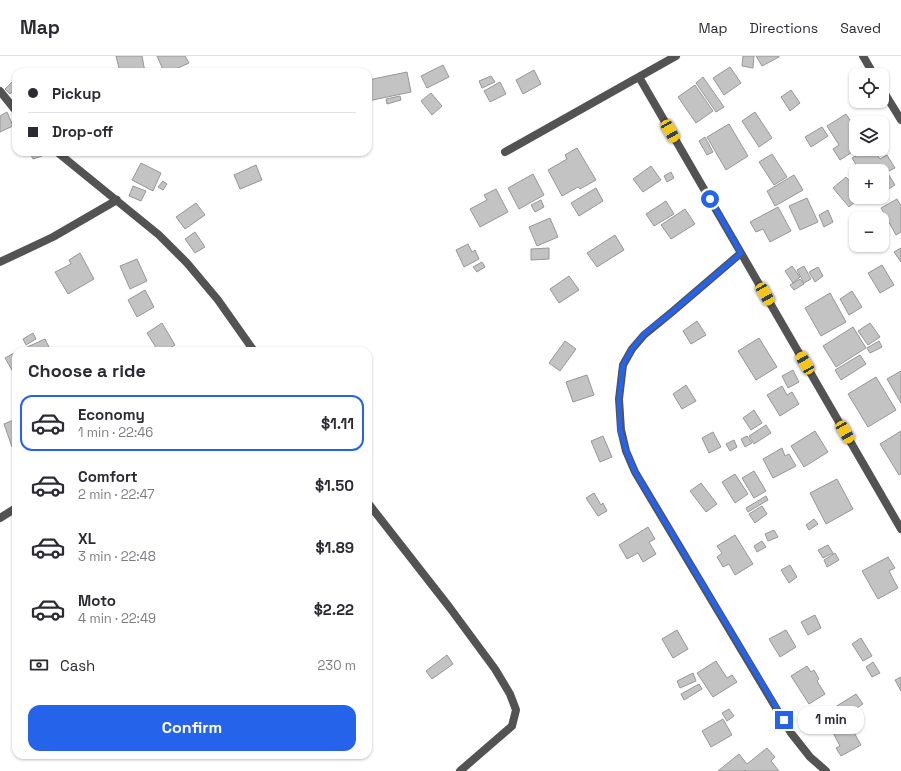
<!DOCTYPE html>
<meta charset="utf-8">
<style>
:root{--surface:#fff;--page:#f7f7f7;--text:#2b2b33;--muted:#7c7c81;--line:#e1e1e2;--accent:#2563eb}
body{margin:0;font-family:"Space Grotesk",sans-serif;background:var(--page);color:var(--text);height:100vh;display:flex;flex-direction:column;font-size:15px;white-space:nowrap}
*{box-sizing:border-box;margin:0}
p{font-size:13px;color:var(--muted)}
.icon{flex:none;width:22px;height:22px;fill:none;stroke:currentColor;stroke-width:2;stroke-linecap:round;stroke-linejoin:round}
.map{position:relative;flex:1;overflow:hidden}
.details{position:absolute;left:12px;top:291px;width:360px;height:412px;display:flex;flex-direction:column;background:var(--surface);border-radius:12px;box-shadow:0 1px 3px #0004}
.details>*{flex:none}
.top-card{position:absolute;left:12px;top:12px;width:360px;height:88px;border-radius:12px;box-shadow:0 1px 3px #0004;display:grid;align-content:center;height:88px;padding:0 16px;background:var(--surface)}
.buttons{position:absolute;left:849px;top:12px;display:grid;gap:8px}
.buttons a{display:grid;place-items:center;width:40px;height:40px;border-radius:8px;background:var(--surface);box-shadow:0 1px 3px #0004;font-size:20px}
.end{position:absolute;width:18px;height:18px;margin:-9px;border:5px solid #2563eb;background:#fff;box-shadow:0 0 0 2px #fff}
.from{border-radius:50%}
.bubble{position:absolute;height:28px;border-radius:12px;background:var(--surface);box-shadow:0 1px 3px #0004;font-size:13px;font-weight:700;line-height:28px;text-align:center}
.car{position:absolute;width:12px;height:24px;margin:-12px -6px;border-radius:5px;box-shadow:0 0 3px 1px #0007;background:linear-gradient(#f5c518 24%,#345 0 40%,#f5c518 0 76%,#345 0 86%,#f5c518 0)}
.top-card b{display:flex;align-items:center;gap:14px;height:38px;font-size:15px}
.top-card b+b{border-top:1px solid var(--line)}
.top-card i{width:10px;height:10px;background:var(--text)}
ul{padding:0;list-style:none}
li{display:flex;align-items:center;gap:12px;height:56px;margin:0 8px 6px;padding:0 8px;border:2px solid transparent;border-radius:12px}
li div{flex:1}
li b{display:block;font-size:15px}
li em{font-style:normal;font-weight:700}
li.current{border-color:var(--accent)}
li>.icon{width:36px;height:36px;stroke-width:1.5}
h2{padding:0 16px;font-size:18px;line-height:48px}
.pay{display:flex;align-items:center;gap:10px;height:44px;padding:0 16px;font-size:15px}
.pay p{margin-inline-start:auto}
.primary-button{display:flex;gap:8px;margin-top:auto;padding:8px 16px}
.primary-button a{flex:1;height:46px;border-radius:12px;background:var(--accent);color:#fff;font-size:16px;font-weight:700;line-height:46px;text-align:center}
header{display:flex;align-items:center;gap:24px;box-sizing:border-box;height:56px;padding:0 20px;background:var(--surface);border-bottom:1px solid var(--line)}
header strong{font-size:19px}
nav{display:flex;gap:22px;margin-inline-start:auto;font-size:14px}
.map>svg:first-child{display:block}
.building{fill:#c3c3c3;stroke:#979797}
.lines{fill:none;stroke-linecap:round;stroke-linejoin:round}
.minor{stroke:#535353;stroke-width:8}
.route{stroke:#2563eb;stroke-width:5}
</style>
<header>
<strong>Map</strong>
<nav><a>Map</a><a>Directions</a><a>Saved</a></nav>
</header>
<div class="map">
<svg width="901" height="715" viewBox="0 0 901 715">
<rect width="100%" height="100%" fill="#fff"/>
<path class="building" d="M116,0H142L145,16H120Z
M157,0H185L189,7L169,16H164Z
M743,0H754L753,12L742,10Z
M756,0H779V1L762,10Z
M443,9L449,21L427,32L421,20Z
M730,11L741,27L724,39L713,22Z
M534,14L541,28L523,38L516,24Z
M407,16L411,36L368,45V24Z
M491,20L495,26L482,32L479,25Z
M703,21L724,51L716,56L696,27Z
M12,26L16,30V32L10,38L5,33Z
M500,26L506,38L490,46L484,35Z
M695,29L713,55L696,67L678,41Z
M791,34L800,47L790,55L781,41Z
M431,37L442,50L432,59L421,45Z
M400,40L401,44L387,48L386,43Z
M7,56L13,70L0,76V60Z
M755,56L772,82L759,91L742,65Z
M846,58L856,73L857,93L840,104L833,93L839,89L827,70Z
M729,68L748,100L726,114L707,81Z
M822,71L828,80L811,91L805,81Z
M705,81L713,96L707,99L699,85Z
M577,92L596,124L580,133L578,131L562,140L548,114L567,103L565,99Z
M867,93H873L880,103L887,99L895,112L887,116L895,129L882,137V115H860L852,102Z
M34,96H40L42,100L33,103L30,97Z
M772,98L787,121L774,129L759,106Z
M141,107L161,117L153,135L132,124Z
M256,109L262,124L240,133L234,119Z
M651,110L661,124L643,136L633,123Z
M671,116L674,122L667,126L664,120Z
M533,118L544,139L519,153L508,132Z
M794,119L803,134L775,150L767,135Z
M846,121L856,132V141H861L849,151L833,132Z
M163,125L167,128L163,134L158,131Z
M133,130L146,135L141,145L129,140Z
M596,132L603,145L579,160L571,147Z
M496,133L508,156L480,171L470,153L487,144L484,139Z
M807,142L818,166L800,174L789,150Z
M897,143L901,150V176L896,179L881,152Z
M541,144L544,151L535,156L531,149Z
M666,145L674,158L654,170L646,158Z
M196,147L205,159L185,173L176,161Z
M778,151L791,175L770,186L763,173L756,176L750,166Z
M685,153L695,168L671,183L661,169Z
M828,154L833,166L824,171L819,159Z
M550,162L558,181L537,190L529,171Z
M195,176L205,191L195,197L185,183Z
M615,179L624,194L597,211L587,197Z
M468,188L472,196L475,194L479,203L464,211L456,194Z
M549,192V203L531,204V193Z
M901,192V206L894,196Z
M80,197L94,223L68,238L55,216L71,208L69,204Z
M137,203L147,225L130,233L120,210Z
M482,206L485,211L477,216L473,211Z
M882,209L894,229L880,237L868,217Z
M792,210L800,221L793,227L785,215Z
M804,210L811,223L804,227L797,214Z
M818,211L823,220L815,226L809,216Z
M569,220L579,234L559,247L550,233Z
M800,223L804,228L794,234L790,229Z
M145,234L154,251L137,261L128,244Z
M852,235L862,251L849,259L840,243Z
M830,237L846,266L821,280L805,252Z
M697,265L706,279L691,288L683,275Z
M162,267L175,289L165,295H158L147,277Z
M870,267L880,281L868,289L858,275Z
M853,271L866,292L836,311L823,290Z
M33,277L36,283L26,289L23,283Z
M759,282L777,311L756,324L738,295Z
M45,283L51,295H27L25,292Z
M565,285L576,293L560,315L549,307Z
M879,285L882,291L870,297L867,292Z
M16,296V321L5,302Z
M860,299L866,308L841,324L835,314Z
M793,314L799,326L788,332L782,320Z
M901,315V347L887,323Z
M587,319L594,339L573,346L566,326Z
M876,321L896,354L868,371L848,338Z
M686,329L696,345L682,353L673,338Z
M782,330L787,339L792,336L799,348L780,360L767,339Z
M754,354L762,367L751,374L743,362Z
M16,363V390L12,391L4,368Z
M766,369L771,377L754,388L749,380Z
M815,375L828,396L804,411L791,390Z
M901,375V418L899,419L880,388Z
M713,376L721,391L709,397L702,382Z
M603,380L612,401L600,406L591,385Z
M747,380L752,387L745,391L741,383Z
M734,384L737,391L730,395L726,388Z
M782,392L785,400L789,398L796,410L773,422L763,403Z
M754,415L766,435L754,442L742,422Z
M735,418L748,438L735,447L722,426Z
M837,423L853,453L826,468L810,437Z
M701,427L717,448L706,456L690,435Z
M594,437L601,449L603,447L607,455L598,460L586,442Z
M766,440L768,444L748,456L746,452Z
M762,450L767,458L755,467L749,458Z
M814,463L818,468L809,474L806,469Z
M648,471L655,483L649,486L656,498L643,506L638,497L627,503L619,489Z
M774,474L778,481L768,485L765,478Z
M735,479L753,508L735,519L729,508L723,511L717,501L722,497L717,490Z
M762,485L766,491L757,496L754,490Z
M828,489L833,497L823,502L818,494Z
M835,497L839,504L827,511L824,504Z
M888,501L895,512L889,515L898,532L878,543L862,515Z
M790,509L797,521L789,527L781,514Z
M815,559L821,572L808,579L801,566Z
M677,574L688,593L673,602L662,583Z
M786,574L796,591L780,601L769,583Z
M861,582L872,600L863,605L852,588Z
M447,599L453,608L432,623L426,615Z
M716,605L727,622L732,619L737,626L713,641L697,617Z
M873,606L880,617L872,621L866,611Z
M807,610L811,616L814,614L819,623L817,625L825,638L809,648L791,620Z
M693,617L696,625L680,632L677,625Z
M901,621V635L895,624Z
M699,628L702,633L684,644L681,638Z
M856,638L863,648L839,664L832,653Z
M729,653L734,660L727,665L722,657Z
M723,663L732,679L711,691L702,675Z
M847,664L861,689L841,700L836,692L840,690L831,673Z
M767,692L775,701L771,705L779,715H746L745,714L744,715H718L739,698L747,708Z"/>
<g class="lines">
<path class="minor" d="M863,0L874,19
M639,21L901,473
M882,33L901,64
M0,35L16,55
M57,96L159,179L187,207L218,244L254,295
M505,96L676,0
M741,197L672,256L644,279L632,293L623,309L619,343L621,374L626,395L635,416L791,677L810,701L826,715
M0,206L53,181L117,144
M368,447L450,552L495,613L510,638L516,654L512,670L460,715
M0,462L16,452"/>
</g>
<g class="lines">
<path class="route" d="M710,143L741,197L672,256L644,278L632,293L623,309L619,343L620,374L626,394L635,416L784,664"/>
</g>
</svg>
<div class="buttons">
<a><svg class="icon" aria-label="locate" viewBox="0 0 24 24"><circle cx="12" cy="12" r="6"/><path d="M12 2v4M12 18v4M2 12h4M18 12h4"/></svg></a>
<a><svg class="icon" aria-label="layers" viewBox="0 0 24 24"><path d="M12 4l9 5-9 5-9-5zM3 14l9 5 9-5"/></svg></a>
<a>+</a>
<a>−</a>
</div>
<i class="end from" style="left:710px;top:143px"></i>
<i class="end" style="left:784px;top:664px"></i>
<div class="bubble" style="left:798px;top:650px;width:66px">1 min</div>
<i class="car" style="left:670px;top:75px;rotate:150deg"></i>
<i class="car" style="left:765px;top:238px;rotate:150deg"></i>
<i class="car" style="left:805px;top:307px;rotate:330deg"></i>
<i class="car" style="left:845px;top:376px;rotate:150deg"></i>
<div class="top-card">
<b><i class="from"></i>Pickup</b>
<b><i></i>Drop-off</b>
</div>
<section class="details">
<h2>Choose a ride</h2>
<ul>
<li class="current"><svg class="icon" aria-label="car" viewBox="0 0 24 24"><path d="M5 17H2v-5l4-1 3-4h7l3 4 3 1v5h-3M9 17h6M6 11h13"/><circle cx="7" cy="17" r="2"/><circle cx="17" cy="17" r="2"/></svg><div><b>Economy</b><p>1 min · 22:46</p></div><em>$1.11</em></li>
<li><svg class="icon" aria-label="car" viewBox="0 0 24 24"><path d="M5 17H2v-5l4-1 3-4h7l3 4 3 1v5h-3M9 17h6M6 11h13"/><circle cx="7" cy="17" r="2"/><circle cx="17" cy="17" r="2"/></svg><div><b>Comfort</b><p>2 min · 22:47</p></div><em>$1.50</em></li>
<li><svg class="icon" aria-label="car" viewBox="0 0 24 24"><path d="M5 17H2v-5l4-1 3-4h7l3 4 3 1v5h-3M9 17h6M6 11h13"/><circle cx="7" cy="17" r="2"/><circle cx="17" cy="17" r="2"/></svg><div><b>XL</b><p>3 min · 22:48</p></div><em>$1.89</em></li>
<li><svg class="icon" aria-label="car" viewBox="0 0 24 24"><path d="M5 17H2v-5l4-1 3-4h7l3 4 3 1v5h-3M9 17h6M6 11h13"/><circle cx="7" cy="17" r="2"/><circle cx="17" cy="17" r="2"/></svg><div><b>Moto</b><p>4 min · 22:49</p></div><em>$2.22</em></li>
</ul>
<div class="pay"><svg class="icon" aria-label="cash" viewBox="0 0 24 24"><path d="M3 7h18v10H3z"/><circle cx="12" cy="12" r="2"/></svg>Cash<p>230 m</p></div>
<div class="primary-button"><a>Confirm</a></div>
</section>
</div>
